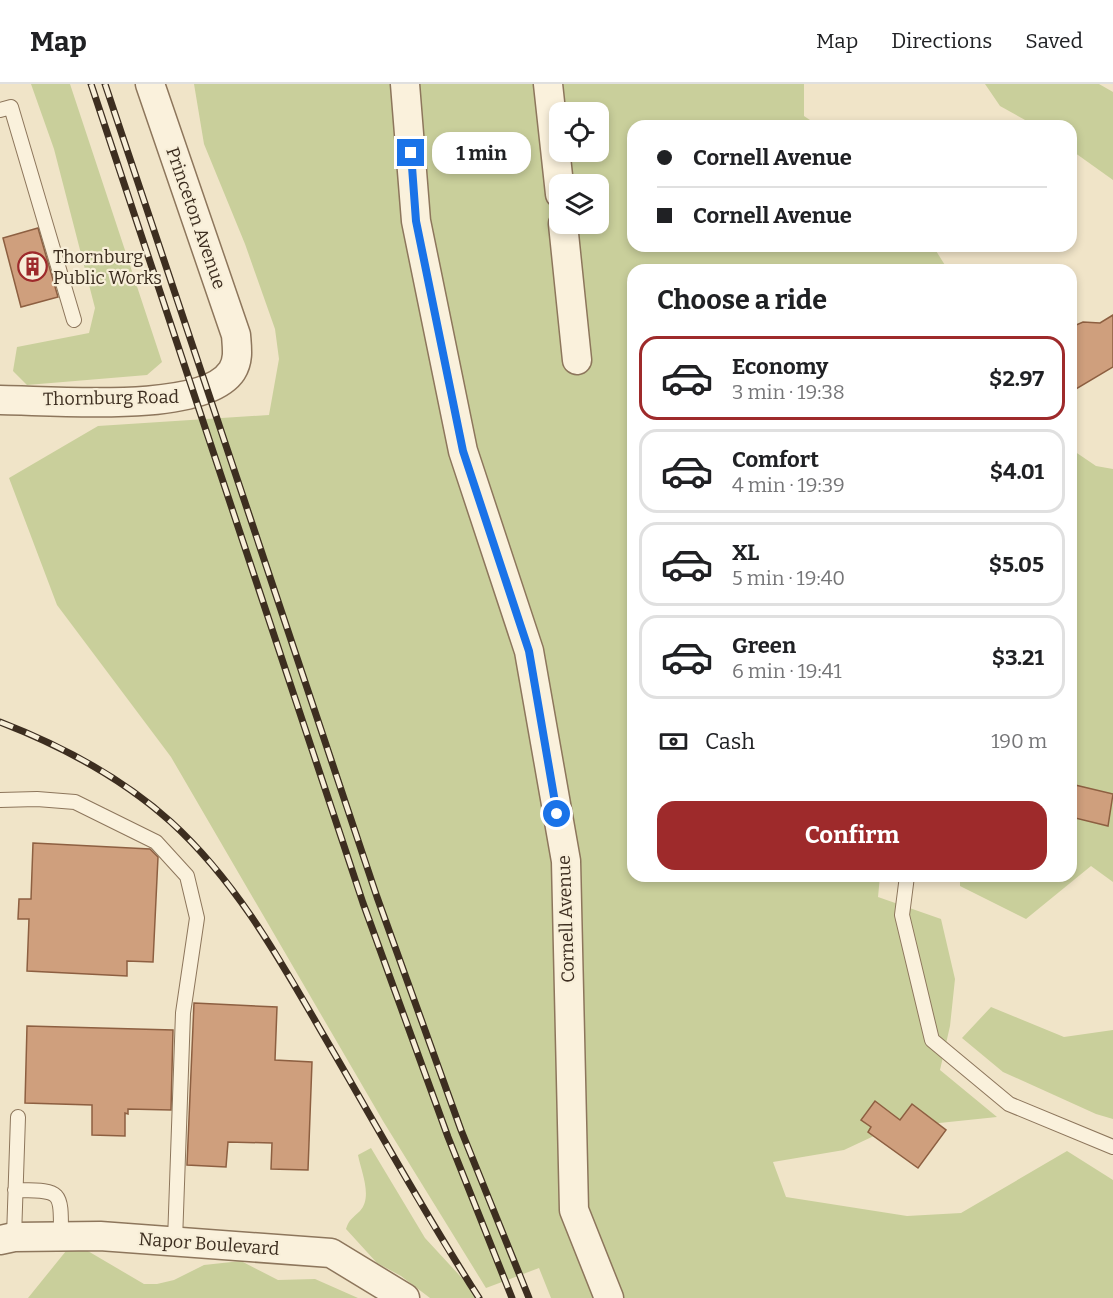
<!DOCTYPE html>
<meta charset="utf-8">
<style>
:root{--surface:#fff;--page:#f2f2f2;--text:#202124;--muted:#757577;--line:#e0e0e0;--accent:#9e2a2b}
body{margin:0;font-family:Bitter,serif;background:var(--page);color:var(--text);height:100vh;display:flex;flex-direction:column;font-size:22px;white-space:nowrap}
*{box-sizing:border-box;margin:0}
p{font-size:20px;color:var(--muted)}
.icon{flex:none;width:33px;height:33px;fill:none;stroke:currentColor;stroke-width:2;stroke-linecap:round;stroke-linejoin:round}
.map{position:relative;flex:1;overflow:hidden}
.details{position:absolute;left:627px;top:180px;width:450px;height:618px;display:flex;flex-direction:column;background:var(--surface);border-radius:18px;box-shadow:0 3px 9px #0003}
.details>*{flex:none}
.top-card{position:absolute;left:627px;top:36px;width:450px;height:132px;border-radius:18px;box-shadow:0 3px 9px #0003;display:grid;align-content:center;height:132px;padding:0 30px;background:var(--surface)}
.fabs{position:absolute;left:549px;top:18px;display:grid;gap:12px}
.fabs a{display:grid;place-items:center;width:60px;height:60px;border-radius:12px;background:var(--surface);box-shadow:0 3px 9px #0003;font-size:30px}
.end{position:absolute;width:27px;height:27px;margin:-14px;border:8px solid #1a73e8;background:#fff;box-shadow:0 0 0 3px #fff}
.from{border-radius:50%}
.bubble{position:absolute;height:42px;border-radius:18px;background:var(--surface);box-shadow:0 3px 9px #0003;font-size:20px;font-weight:700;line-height:42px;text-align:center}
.top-card b{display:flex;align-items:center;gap:21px;height:57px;font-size:22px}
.top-card b+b{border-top:2px solid var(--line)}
.top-card i{width:15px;height:15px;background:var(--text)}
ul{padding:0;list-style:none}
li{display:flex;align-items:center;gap:18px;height:84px;margin:0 12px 9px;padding:0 18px;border:3px solid var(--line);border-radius:18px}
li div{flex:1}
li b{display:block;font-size:22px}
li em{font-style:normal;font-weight:700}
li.active{border-color:var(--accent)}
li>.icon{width:54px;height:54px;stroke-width:1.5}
h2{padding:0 30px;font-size:27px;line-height:72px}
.pay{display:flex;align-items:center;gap:15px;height:66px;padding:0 30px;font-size:22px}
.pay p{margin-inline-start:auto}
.cta{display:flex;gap:12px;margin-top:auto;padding:12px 30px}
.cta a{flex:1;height:69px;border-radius:18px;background:var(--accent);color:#fff;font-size:24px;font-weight:700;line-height:69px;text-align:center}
header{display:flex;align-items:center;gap:36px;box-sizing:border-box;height:84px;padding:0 30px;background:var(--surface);border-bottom:2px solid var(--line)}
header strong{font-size:28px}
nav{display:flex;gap:33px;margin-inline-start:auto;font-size:21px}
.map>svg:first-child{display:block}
.green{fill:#c9cf9b;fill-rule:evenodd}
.building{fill:#cf9f7d;stroke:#8d5f41;stroke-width:1.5}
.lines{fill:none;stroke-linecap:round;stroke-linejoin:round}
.service-casing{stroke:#8d765c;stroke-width:16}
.minor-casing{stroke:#8d765c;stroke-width:31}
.service{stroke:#faf1dc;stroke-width:14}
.minor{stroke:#faf1dc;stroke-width:28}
.rail-casing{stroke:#3d2e20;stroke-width:7}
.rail{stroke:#f7eed8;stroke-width:4.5;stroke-dasharray:14;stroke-linecap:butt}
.route{stroke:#1a73e8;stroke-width:8}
.labels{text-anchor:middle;stroke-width:4.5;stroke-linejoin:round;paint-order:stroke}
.street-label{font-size:18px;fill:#3d2e20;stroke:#f7eed8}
.poi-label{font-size:18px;fill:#3d2e20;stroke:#f7eed8;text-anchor:start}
</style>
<header>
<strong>Map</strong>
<nav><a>Map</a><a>Directions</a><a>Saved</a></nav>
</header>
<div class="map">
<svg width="1113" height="1214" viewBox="0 0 1113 1214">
<rect width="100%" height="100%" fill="#f0e4c8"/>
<path class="green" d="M31,0H70L162,278L147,291L27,301L13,287L17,263L89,249L95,224L54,65Z
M194,0H804V32L819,42H633V162H933L948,186H633V792H880L878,813L941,835L955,895L950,942L940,986L997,1033L891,1044L844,1066L773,1078L786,1113L907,1132L961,1129L1067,1067L1113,1096V1214H551L539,1184L486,1204L383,1037L171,673L57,521L9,394L98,342L269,331L279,275L275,245L245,160L204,60ZM560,28H598V68H560ZM560,100H598V140H560Z
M985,0H1099L1113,8V96L1071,66V42H1036L1000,22Z
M1071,365L1096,382L1113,385V798L1091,782L1026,835L960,802V792H1071Z
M991,923L1064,953L1113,946V1035L1096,1030L1003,988L962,954Z
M371,1064L425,1154L473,1206L475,1214H430L401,1192L377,1179L346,1145C349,1135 353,1134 360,1127C373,1113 361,1087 358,1071Z
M81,1163L144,1200H157L174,1196L204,1181L241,1177L278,1196L315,1195L358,1214H28L66,1167Z"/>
<path class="building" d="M38,144L58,213L21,223L3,154Z
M1113,231V283L1071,308V252L1076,241L1083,238L1100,239Z
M1071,700L1113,710L1108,742L1071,733Z
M33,759L150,765L158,773L153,878L127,877V892L27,887L29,835H18L19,815H31Z
M194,919L277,923L275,976L312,978L308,1086L271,1085L272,1059L228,1058L226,1083L187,1081Z
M27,942L173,946L171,1026L128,1025V1030L125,1029V1052L92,1051V1021L25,1019Z
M875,1017L900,1036L912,1020L946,1046L918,1084L868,1048L871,1043L861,1036Z"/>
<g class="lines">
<defs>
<path id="service" d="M0,26L11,23L74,236
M0,716L37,715L75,718L156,758L187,792L197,834L183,929L175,1157
M907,792L902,831L932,956L1009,1020L1113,1063
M15,1106C62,1107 61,1105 61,1152
M14,1153L18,1033"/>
<path id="minor" d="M405,0L416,137L463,367L529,567L566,777L574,1126L609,1214
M548,0L560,110
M563,140L577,276
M0,316C49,316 203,331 232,287C239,276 237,264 236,251L150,0
M0,1156L14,1153L100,1152L331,1169L405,1214"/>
</defs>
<use href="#service" class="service-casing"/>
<use href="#minor" class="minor-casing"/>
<use href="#service" class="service"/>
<use href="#minor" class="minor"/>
<defs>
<path id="rail" d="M91,0L363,819L448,1053L512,1214
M105,0L377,813L461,1046L529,1214
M0,638C62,662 121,693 171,738C237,798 280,876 324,952C375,1039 424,1129 479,1214"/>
</defs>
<use href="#rail" class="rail-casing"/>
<use href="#rail" class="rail"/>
</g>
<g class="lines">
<path class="route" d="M411,69L416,137L463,367L529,567L557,730"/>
</g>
<defs>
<symbol id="building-ring" viewBox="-11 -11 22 22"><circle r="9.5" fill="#f7eed8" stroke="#9e2a2b" stroke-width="1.5"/><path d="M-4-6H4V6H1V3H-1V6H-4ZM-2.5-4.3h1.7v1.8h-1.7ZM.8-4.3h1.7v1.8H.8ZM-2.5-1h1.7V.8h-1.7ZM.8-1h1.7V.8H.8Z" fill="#9e2a2b"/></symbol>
</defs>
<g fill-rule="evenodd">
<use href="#building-ring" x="16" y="166" width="33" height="33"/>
</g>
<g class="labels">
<g class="street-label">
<text transform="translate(196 134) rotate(71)" y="6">Princeton Avenue</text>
<text transform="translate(111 314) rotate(-1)" y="6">Thornburg Road</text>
<text transform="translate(566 835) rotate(-92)" y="6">Cornell Avenue</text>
<text transform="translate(209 1160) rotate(4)" y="6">Napor Boulevard</text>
</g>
<g class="poi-label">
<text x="53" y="179">Thornburg<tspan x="53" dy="21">Public Works</tspan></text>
</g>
</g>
</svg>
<div class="fabs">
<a><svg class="icon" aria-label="locate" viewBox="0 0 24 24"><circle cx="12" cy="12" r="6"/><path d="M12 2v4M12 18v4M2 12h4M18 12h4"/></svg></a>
<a><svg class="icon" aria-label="layers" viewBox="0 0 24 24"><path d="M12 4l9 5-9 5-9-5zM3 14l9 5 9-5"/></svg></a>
</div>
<i class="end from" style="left:557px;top:730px"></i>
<i class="end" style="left:411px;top:69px"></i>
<div class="bubble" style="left:432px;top:48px;width:99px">1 min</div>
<div class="top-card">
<b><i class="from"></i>Cornell Avenue</b>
<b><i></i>Cornell Avenue</b>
</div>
<section class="details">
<h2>Choose a ride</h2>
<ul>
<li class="active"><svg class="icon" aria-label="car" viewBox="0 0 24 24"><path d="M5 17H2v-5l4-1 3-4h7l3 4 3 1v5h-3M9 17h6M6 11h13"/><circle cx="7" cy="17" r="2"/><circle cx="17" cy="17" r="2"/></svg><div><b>Economy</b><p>3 min · 19:38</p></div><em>$2.97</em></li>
<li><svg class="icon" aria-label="car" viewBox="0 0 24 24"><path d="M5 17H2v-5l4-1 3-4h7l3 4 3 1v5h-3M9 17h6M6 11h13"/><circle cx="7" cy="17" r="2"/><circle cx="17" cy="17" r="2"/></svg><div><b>Comfort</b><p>4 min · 19:39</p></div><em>$4.01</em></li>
<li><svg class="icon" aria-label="car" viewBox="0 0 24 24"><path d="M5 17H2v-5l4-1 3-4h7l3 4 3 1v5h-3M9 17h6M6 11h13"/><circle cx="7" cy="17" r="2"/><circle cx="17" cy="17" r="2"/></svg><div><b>XL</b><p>5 min · 19:40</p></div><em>$5.05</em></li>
<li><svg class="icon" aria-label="car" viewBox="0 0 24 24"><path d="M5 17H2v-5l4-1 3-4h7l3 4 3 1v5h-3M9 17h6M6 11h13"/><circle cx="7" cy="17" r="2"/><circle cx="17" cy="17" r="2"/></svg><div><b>Green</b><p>6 min · 19:41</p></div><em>$3.21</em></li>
</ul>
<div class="pay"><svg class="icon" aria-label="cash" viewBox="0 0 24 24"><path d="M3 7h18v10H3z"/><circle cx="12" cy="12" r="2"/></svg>Cash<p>190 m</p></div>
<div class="cta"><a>Confirm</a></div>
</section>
</div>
